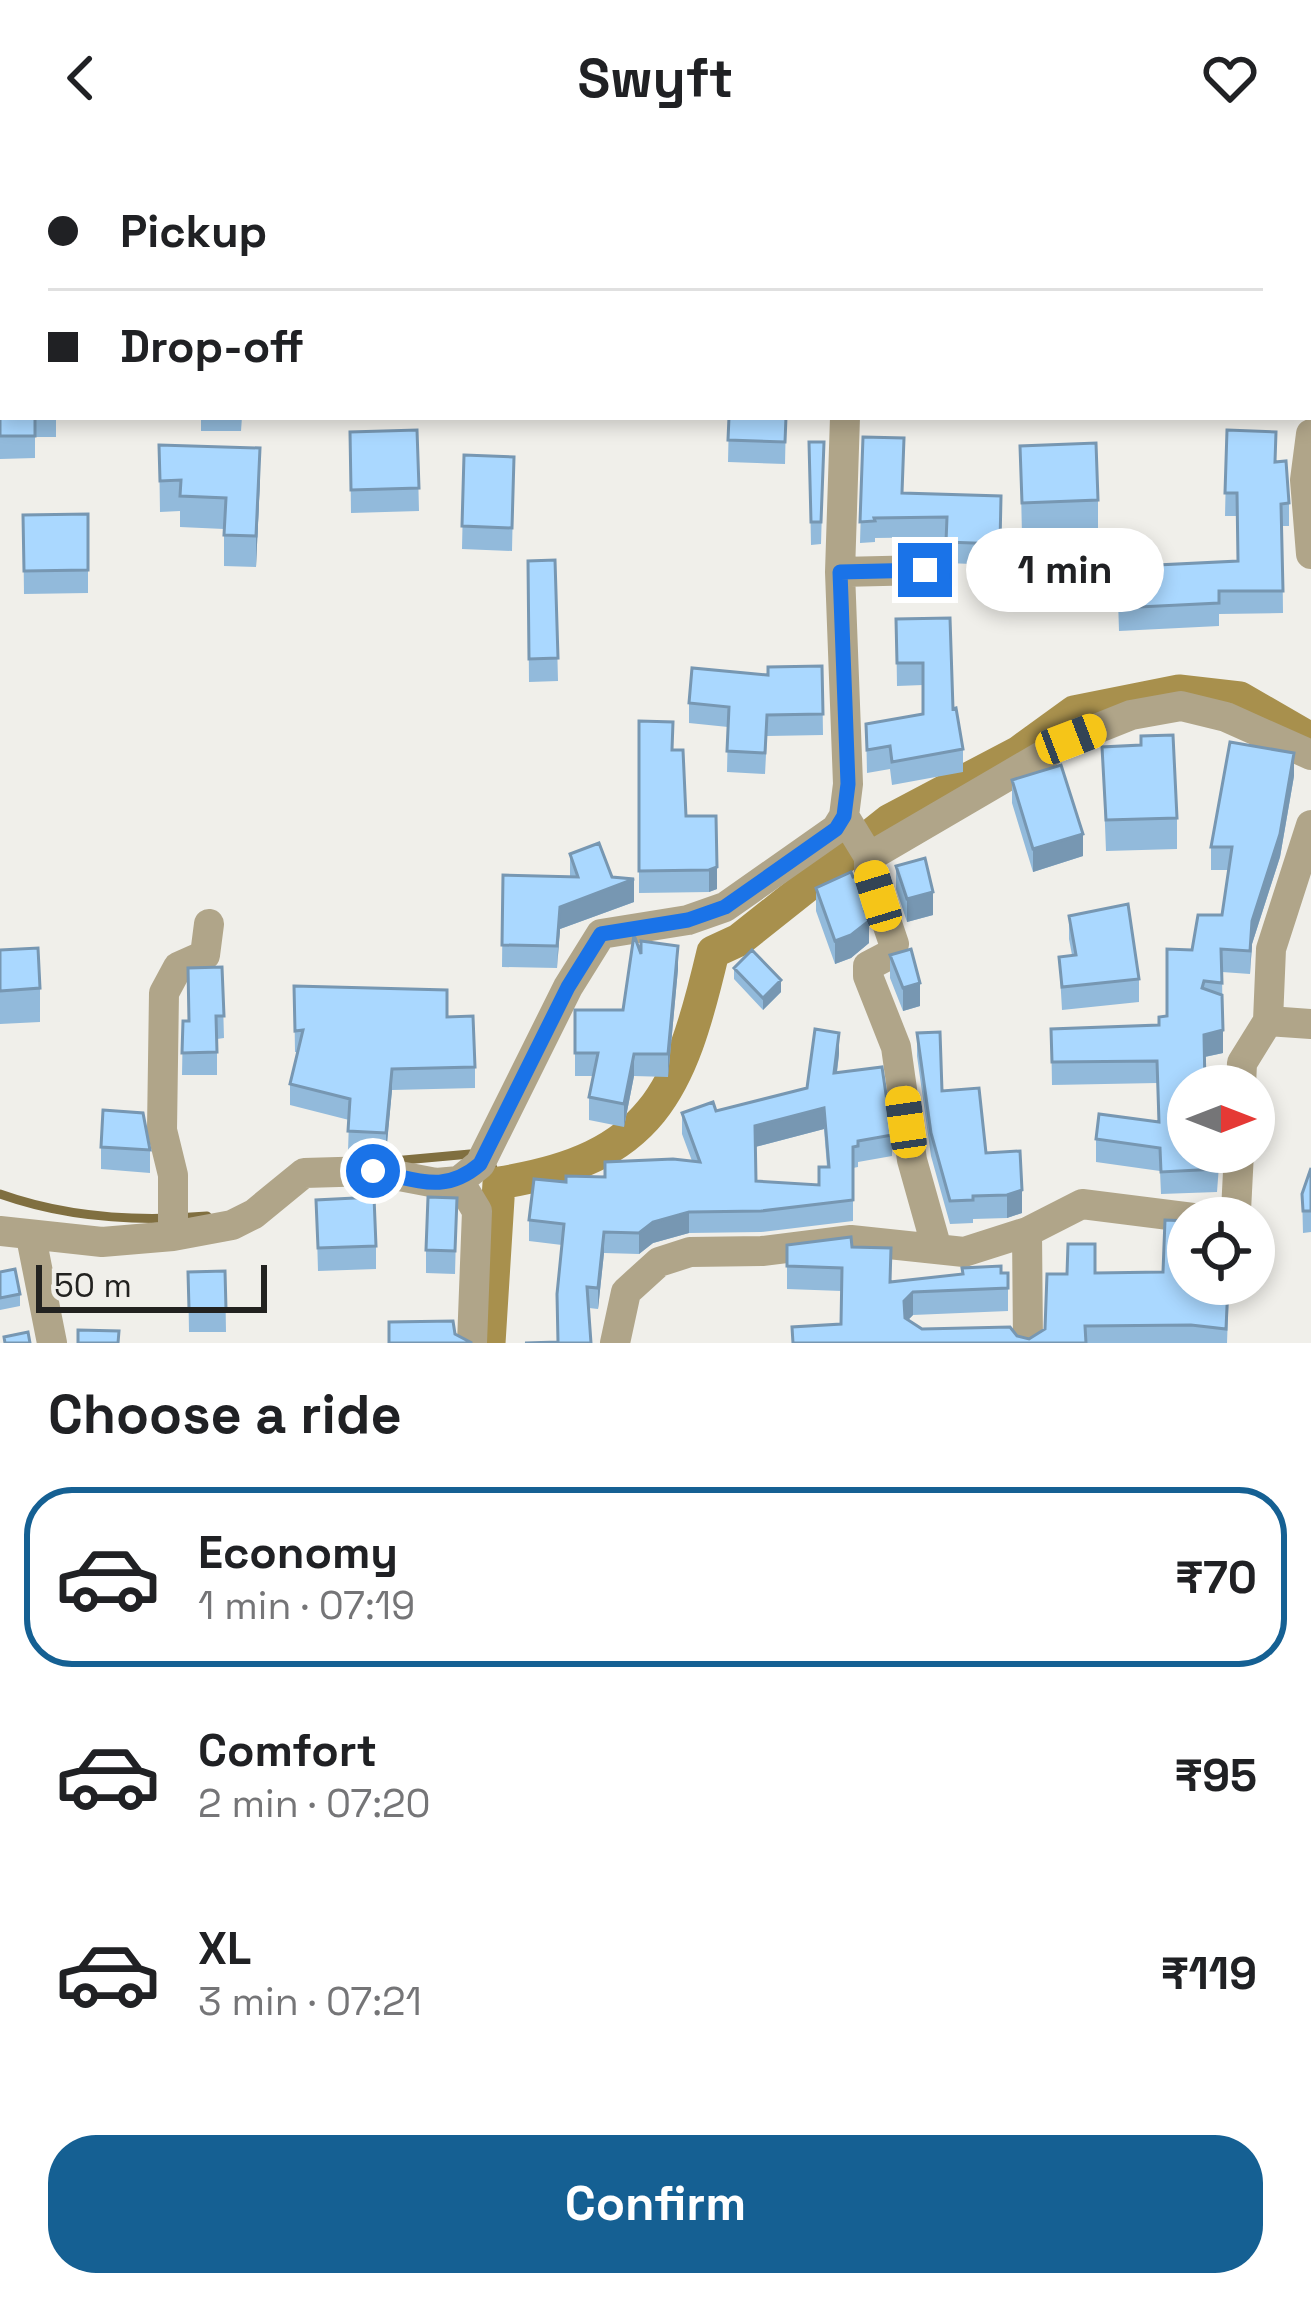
<!DOCTYPE html>
<meta charset="utf-8">
<style>
:root{--surface:#fff;--page:#f2f2f2;--text:#202124;--muted:#757577;--line:#e0e0e0;--accent:#156093}
body{margin:0;font-family:"Space Grotesk",sans-serif;background:var(--page);color:var(--text);height:100vh;display:flex;flex-direction:column;font-size:45px;white-space:nowrap}
*{box-sizing:border-box;margin:0}
p{font-size:39px;color:var(--muted)}
.icon{flex:none;width:66px;height:66px;fill:none;stroke:currentColor;stroke-width:2;stroke-linecap:round;stroke-linejoin:round}
.map{position:relative;height:1187px;overflow:hidden}
.drawer{display:flex;flex-direction:column;background:var(--surface);flex:1}
.drawer>*{flex:none}
.banner{position:absolute;left:0px;top:0px;width:1311px;height:264px;box-shadow:0 6px 18px #0003;display:grid;align-content:center;height:264px;padding:0 48px;background:var(--surface)}
.needle{width:78px;rotate:90deg}
.buttons{position:absolute;left:1167px;top:909px;display:grid;gap:24px}
.buttons a{display:grid;place-items:center;width:108px;height:108px;border-radius:50%;background:var(--surface);box-shadow:0 6px 18px #0003;font-size:60px}
.scale{position:absolute;left:36px;bottom:30px;width:231px;box-sizing:border-box;padding-left:12px;border:6px solid #222220;border-top:0;font-size:33px;line-height:42px;white-space:nowrap;color:#222220;-webkit-text-stroke:9px #f0efea;paint-order:stroke}
.end{position:absolute;width:54px;height:54px;margin:-27px;border:15px solid #1a73e8;background:#fff;box-shadow:0 0 0 6px #fff}
.from{border-radius:50%}
.bubble{position:absolute;height:84px;border-radius:42px;background:var(--surface);box-shadow:0 6px 18px #0003;font-size:39px;font-weight:600;line-height:84px;text-align:center}
.car{position:absolute;width:36px;height:72px;margin:-36px -18px;border-radius:15px;box-shadow:0 0 9px 3px #0007;background:linear-gradient(#f5c518 24%,#345 0 40%,#f5c518 0 76%,#345 0 86%,#f5c518 0)}
.banner b{display:flex;align-items:center;gap:42px;height:114px;font-size:45px}
.banner b+b{border-top:3px solid var(--line)}
.banner i{width:30px;height:30px;background:var(--text)}
ul{padding:0;list-style:none}
li{display:flex;align-items:center;gap:36px;height:180px;margin:0 24px 18px;padding:0 24px;border:6px solid transparent;border-radius:48px}
li div{flex:1}
li b{display:block;font-size:45px}
li em{font-style:normal;font-weight:600}
li.current{border-color:var(--accent)}
li>.icon{width:108px;height:108px;stroke-width:1.5}
h2{padding:0 48px;font-size:54px;line-height:144px}
.button{display:flex;gap:24px;margin-top:auto;padding:24px 48px}
.button a{flex:1;height:138px;border-radius:48px;background:var(--accent);color:#fff;font-size:48px;font-weight:600;line-height:138px;text-align:center}
header{display:flex;justify-content:space-between;align-items:center;height:156px;padding:0 48px;background:var(--surface);font-size:54px;font-weight:600}
.map>svg:first-child{display:block}
.lines{fill:none;stroke-linecap:round;stroke-linejoin:round}
.stream{stroke:#806f40;stroke-width:9}
.canal{stroke:#a8904d;stroke-width:33}
.minor{stroke:#b0a589;stroke-width:30}
.wall{fill:#92badb;fill-rule:evenodd}
.shaded-wall{fill:#7797b2}
.building{fill:#aad8ff;stroke:#7797b2;stroke-width:3;fill-rule:evenodd}
.route{stroke:#1a73e8;stroke-width:15}
</style>
<header><svg class="icon" aria-label="back" viewBox="0 0 24 24"><path d="M15 5l-7 7 7 7"/></svg>Swyft<svg class="icon" aria-label="heart" viewBox="0 0 24 24"><path d="M12 20l-8-8c-3-5 5-10 8-4 3-6 11-1 8 4z"/></svg></header>
<div class="map">
<svg width="1311" height="1187" viewBox="0 0 1311 1187">
<rect width="100%" height="100%" fill="#f0efea"/>
<g class="lines">
<path class="stream" d="M393,1005L470,998L492,1010L499,1027
M0,1038C67,1062 137,1066 207,1060"/>
<path class="canal" d="M489,1187L499,1027C653,1003 680,936 713,796L739,784L890,664L1019,596L1074,556L1179,535L1240,542L1311,583"/>
<path class="minor" d="M0,158H3
M1308,209H1311
M1311,278L1305,324L1311,398
M840,416L925,414
M844,660L869,701L1071,583L1131,559L1181,550L1226,561L1311,599
M869,701V714L894,788L891,798L868,810V820L896,891L912,1004L937,1093
M1268,865L1271,793L1311,669
M1241,930L1242,907L1268,865L1311,868
M459,1025L477,1055L472,1187
M1223,1062L1236,1055L1239,996
M0,1075L102,1086L173,1080L232,1069L254,1058L304,1017L373,1015L436,1027L459,1025L480,1008L568,831L601,778L688,764L725,751L836,673L844,660L848,628L840,416L845,261
M1027,1076L1028,1187
M173,1080V1019L162,974L164,837L178,811L205,799L209,768
M31,1081L52,1187
M615,1187L626,1136L659,1106L690,1096L762,1095L851,1084L964,1096L1027,1076L1082,1048L1193,1062"/>
</g>
<path class="wall" d="M325,0H385V3H325Z
M908,0H992V3H908Z
M1311,0V75H1308V3Z
M0,243L3,261H56V281H35V302L0,303Z
M201,261H242L241,275H201Z
M729,261H786L785,308L728,306Z
M417,274L419,355L351,357L350,276Z
M1227,274L1275,306L1289,347V370H1282L1283,457L1219,458V470L1119,475L1117,411L1238,405L1237,360H1225Z
M863,281L903,337L1001,340L1000,409L946,407V381L875,382V386L860,387Z
M809,286H824L821,388L811,389Z
M159,289L260,323L256,411L224,410V373L180,371V355L160,356Z
M1020,290L1098,344V377L1022,380Z
M464,299L514,301L512,395L462,393Z
M88,358V437L24,438L23,359Z
M555,404L558,525L529,526L528,405Z
M896,463L953,553L963,593V616L892,629L890,613L867,617L866,568L923,558V529L897,530Z
M822,510L823,579L767,580L765,618L727,616L728,571L689,567V547L768,519Z
M639,565L673,594L686,660L717,733L709,736L639,737Z
M1102,591L1177,662V693L1106,695Z
M1294,620L1280,701L1252,788L1250,818L1222,816L1223,897L1205,901L1188,996H1220L1217,1036L1161,1038L1160,1015L1096,1006V983L1158,966L1157,927L1052,929L1051,873L1159,869L1167,860L1192,794L1222,759L1229,714H1211V691Z
M1012,624L1083,700L1033,716L1012,647Z
M570,698L612,721L634,746L560,773L557,812L502,811L503,719L570,720Z
M896,710L933,759L907,766L896,733Z
M816,732L869,754V787L851,802L835,808L816,755Z
M1069,760L1139,823V846L1062,854L1059,801L1072,799L1069,783Z
M0,794L40,832V866L0,868Z
M641,798L678,813L668,921L634,920L624,971L589,964V941L593,920H575V854H623Z
M890,799L920,850L903,855L890,822Z
M222,811L224,882L217,883V919H182L183,865H189Z
M734,812L781,836L763,854L734,823Z
M294,830L447,861L475,911V932L392,934L386,998L348,996L349,964L290,949V928L298,896H295Z
M917,877L942,935L986,997L1022,1057L1007,1062L973,1063V1067L950,1068L931,1000L917,900Z
M839,898L837,917L892,979V1000L858,1006V1011L853,1012V1065L761,1076L689,1077L653,1087L639,1098L604,1097L598,1153L589,1152L558,1186L562,1089L529,1085V1064L566,1026L692,1005L682,978V957L716,955L807,932ZM824,973L827,1011L819,1029L756,1025L755,991Z
M101,991L150,994V1017L101,1013Z
M1311,1012V1076L1303,1077L1302,1038Z
M457,1042L455,1118L426,1117V1094Z
M316,1044L376,1090V1113L318,1115Z
M1254,1075L1256,1099L1255,1131L1229,1130L1227,1187H792L841,1168L842,1135L787,1133V1089L852,1091L891,1126L1008,1117V1155L913,1159L908,1164L922,1173L1017,1180L1029,1183L1045,1173L1095,1117L1188,1128H1254Z
M225,1115L226,1176H189L188,1116Z
M0,1116L20,1138V1150L0,1154Z"/>
<path class="shaded-wall" d="M260,292V323L256,411V380Z
M1294,597V620L1280,701L1252,788L1250,818L1252,765Z
M1083,678V700L1033,716V693Z
M717,711V733L709,736V714Z
M634,723V746L560,773L557,812L560,751Z
M933,736V759L907,766V743Z
M869,754V787L851,802L835,808V785L865,755Z
M678,790V813L668,921V898Z
M781,824V836L763,854V842Z
M920,827V850L903,855V832Z
M1223,874V897L1204,901V879Z
M839,877V898L834,938V917Z
M634,898V920L624,971V948Z
M392,913V934L386,998V977Z
M824,952V973L755,991V970Z
M1022,1034V1057L1007,1062V1039Z
M689,1056V1077L653,1087L639,1098V1077L653,1066Z
M604,1076V1097L598,1153V1132Z
M913,1136V1159L904,1168V1145Z"/>
<path class="building" d="M454,0H517V3H453Z
M1266,0H1311V41H1308V3H1266Z
M3,242V261H35V280H0V243Z
M729,261H786L785,286L728,284Z
M417,274L419,332L351,334L350,276Z
M1227,274L1276,276L1275,306L1286,305L1289,347L1281,348L1283,435H1219V447L1119,452L1117,411L1238,405L1237,337H1225Z
M863,281L904,282L902,337L1001,340L1000,388L946,386L947,361L874,362L875,365L860,366Z
M809,286H824L821,366H811Z
M1096,287L1098,344L1022,347L1020,290Z
M159,289L260,292L256,380L224,379L226,342L180,340L181,324L160,325Z
M464,299L514,301L512,372L462,370Z
M88,358V414L24,415L23,359Z
M555,404L558,502L529,503L528,405Z
M950,462L953,553L956,552L963,593L892,606L890,590L867,594L866,568L923,558V507H897L896,463Z
M822,510L823,558L767,559L765,597L727,595L729,551L689,547L692,512L768,519V511Z
M639,565L673,566L672,594H683L686,660H716L717,711L709,714L639,715Z
M1173,579L1177,662L1106,664L1102,591L1141,589V580Z
M1230,586L1294,597L1280,678L1252,765L1250,795L1221,793L1222,827L1204,825L1202,832L1222,839L1223,874L1204,879L1205,930H1188V996H1218L1217,1013L1161,1016L1160,992L1096,983L1099,958L1159,966L1157,905L1052,906L1051,873L1159,869V861L1167,860V793L1192,794L1198,759H1222L1232,691H1211Z
M1061,609L1083,678L1033,693L1012,624Z
M599,687L612,721L634,723L560,751L557,790L502,789L503,719L578,721L570,698Z
M925,702L933,736L907,743L896,710Z
M851,716L853,721L858,720L869,754L865,755L869,765L851,779L835,785L816,732Z
M1128,748L1139,823L1062,831L1059,801L1076,799L1069,760Z
M634,779L641,798V785L678,790L668,898H634L624,948L589,941L598,897H575V854H623Z
M38,792L40,832L0,835V794Z
M911,793L920,827L903,832L890,799Z
M752,794L781,824L763,842L734,812Z
M222,811L224,860H216L217,896L182,897L183,865H189L188,812Z
M294,830L447,834V861L473,860L475,911L392,913L386,977L348,975L350,943L290,928L303,874L295,875Z
M815,873L839,877L834,917L882,911L892,979L858,985V990L853,991V1044L761,1055L689,1056L653,1066L639,1077L604,1076L598,1132L587,1131L591,1187H525L558,1186L557,1138L564,1068L529,1064L534,1023L566,1026V1020L605,1021V1006L673,1003L700,1006L682,957L713,946L716,955L807,932ZM824,952L829,1011H819V1029L756,1025L755,970Z
M940,876L942,935L979,932L986,997L1020,995L1022,1034L1007,1039L973,1040V1044L950,1045L931,977L917,877Z
M103,954L143,957L150,994L101,991Z
M1311,1012V1055H1303L1302,1038Z
M374,1041L376,1090L318,1092L316,1044Z
M428,1041L457,1042L455,1095L426,1094Z
M1165,1064L1188,1065V1128H1228L1226,1173L1191,1169L1085,1170L1086,1187H793L792,1171L841,1168L842,1112L787,1110V1089L851,1081L852,1091L891,1092L890,1126L963,1118L962,1112L1001,1110V1117H1008V1132L913,1136L904,1145L905,1162L922,1173L1010,1171L1017,1180L1029,1183L1045,1173L1047,1118H1067L1068,1088H1095V1117L1163,1116Z
M1254,1075L1256,1076L1255,1108H1254Z
M15,1113L20,1138L0,1142V1116Z
M225,1115L226,1153H189L188,1116Z
M453,1165L455,1178L472,1187H389V1166Z
M78,1174L119,1175L118,1187H78Z
M28,1176L30,1187H5L4,1181Z"/>
<g class="lines">
<path class="route" d="M373,1015C417,1023 444,1039 480,1008L568,831L601,778L688,764L725,751L836,673L844,660L848,628L840,416L925,414"/>
</g>
</svg>
<div class="buttons">
<a><svg class="needle" viewBox="-14 -14 28 28"><path d="M0-13l5 13h-10z" fill="#e53935"/><path d="M0 13l5-13h-10z" fill="#757577"/></svg></a>
<a><svg class="icon" aria-label="locate" viewBox="0 0 24 24"><circle cx="12" cy="12" r="6"/><path d="M12 2v4M12 18v4M2 12h4M18 12h4"/></svg></a>
</div>
<div class="scale">50 m</div>
<i class="end from" style="left:373px;top:1015px"></i>
<i class="end" style="left:925px;top:414px"></i>
<div class="bubble" style="left:966px;top:372px;width:198px">1 min</div>
<i class="car" style="left:1071px;top:583px;rotate:69deg"></i>
<i class="car" style="left:878px;top:740px;rotate:343deg"></i>
<i class="car" style="left:906px;top:966px;rotate:352deg"></i>
<div class="banner">
<b><i class="from"></i>Pickup</b>
<b><i></i>Drop-off</b>
</div>
</div>
<section class="drawer">
<h2>Choose a ride</h2>
<ul>
<li class="current"><svg class="icon" aria-label="car" viewBox="0 0 24 24"><path d="M5 17H2v-5l4-1 3-4h7l3 4 3 1v5h-3M9 17h6M6 11h13"/><circle cx="7" cy="17" r="2"/><circle cx="17" cy="17" r="2"/></svg><div><b>Economy</b><p>1 min · 07:19</p></div><em>₹70</em></li>
<li><svg class="icon" aria-label="car" viewBox="0 0 24 24"><path d="M5 17H2v-5l4-1 3-4h7l3 4 3 1v5h-3M9 17h6M6 11h13"/><circle cx="7" cy="17" r="2"/><circle cx="17" cy="17" r="2"/></svg><div><b>Comfort</b><p>2 min · 07:20</p></div><em>₹95</em></li>
<li><svg class="icon" aria-label="car" viewBox="0 0 24 24"><path d="M5 17H2v-5l4-1 3-4h7l3 4 3 1v5h-3M9 17h6M6 11h13"/><circle cx="7" cy="17" r="2"/><circle cx="17" cy="17" r="2"/></svg><div><b>XL</b><p>3 min · 07:21</p></div><em>₹119</em></li>
</ul>
<div class="button"><a>Confirm</a></div>
</section>
